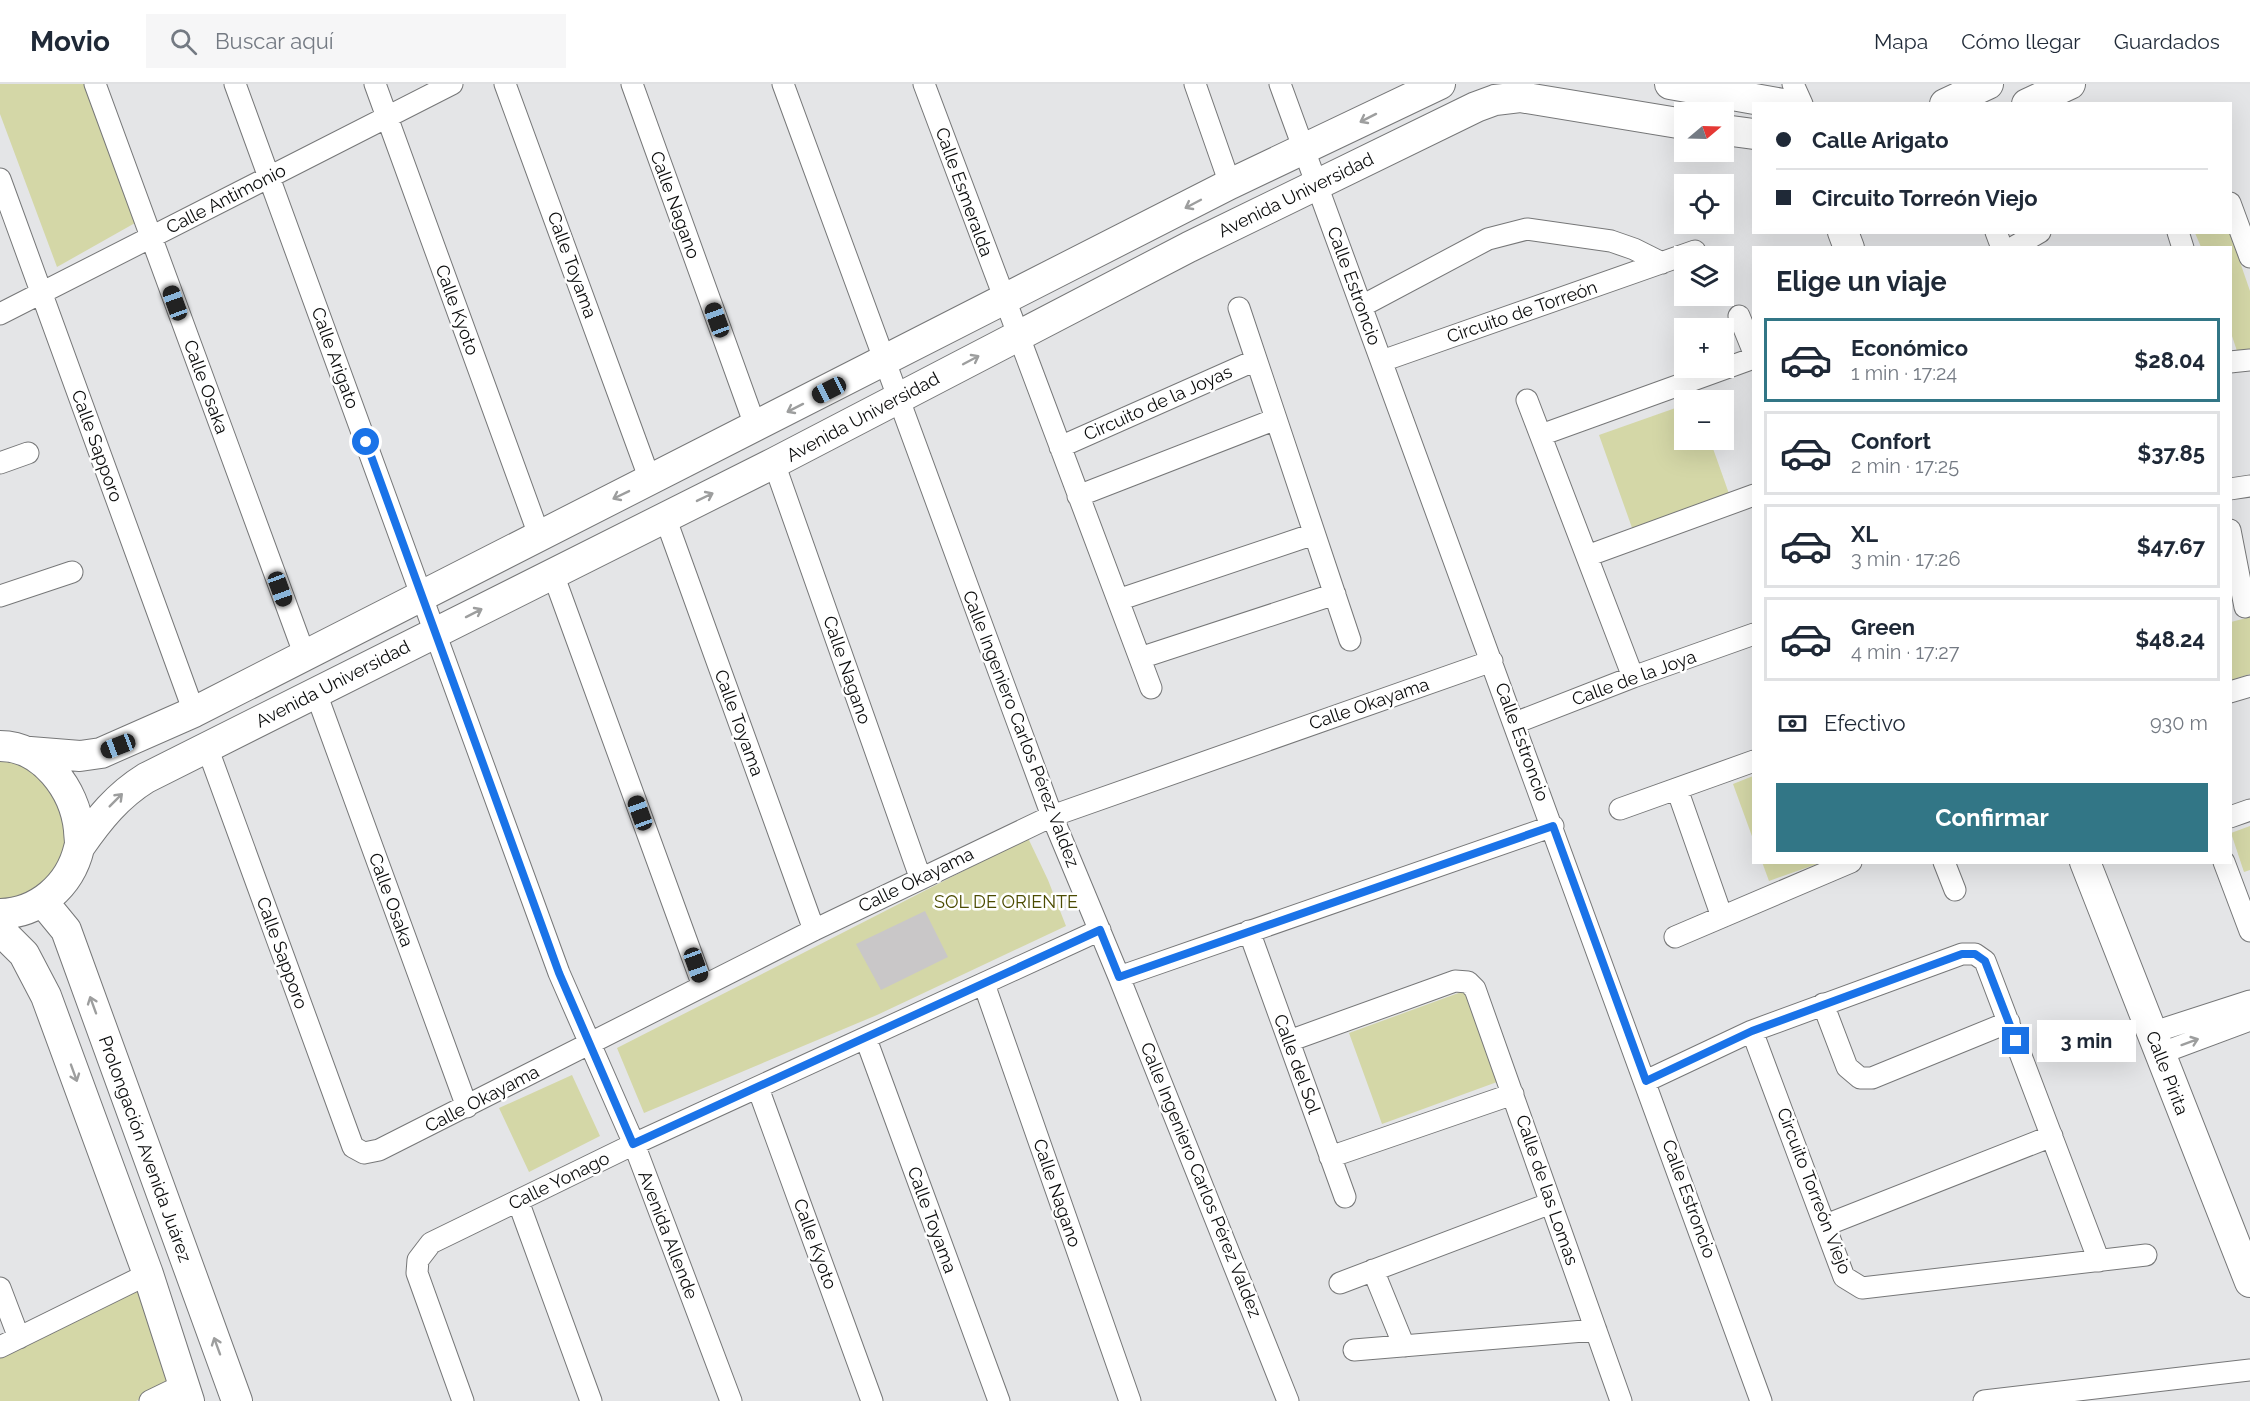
<!DOCTYPE html>
<html lang="es">
<meta charset="utf-8">
<style>
:root{--surface:#fff;--page:#f6f6f7;--text:#1f2937;--muted:#747a83;--line:#e0e1e3;--accent:#327686}
body{margin:0;font-family:Raleway,sans-serif;background:var(--page);color:var(--text);height:100vh;display:flex;flex-direction:column;font-size:22px;white-space:nowrap}
*{box-sizing:border-box;margin:0}
p{font-size:20px;color:var(--muted)}
.icon{flex:none;width:33px;height:33px;fill:none;stroke:currentColor;stroke-width:2;stroke-linecap:round;stroke-linejoin:round}
.map{position:relative;flex:1;overflow:hidden}
.drawer{position:absolute;left:1752px;top:162px;width:480px;height:618px;display:flex;flex-direction:column;background:var(--surface);border-radius:0px;box-shadow:0 6px 24px #0002}
.drawer>*{flex:none}
.banner{position:absolute;left:1752px;top:18px;width:480px;height:132px;border-radius:0px;box-shadow:0 6px 24px #0002;display:grid;align-content:center;height:132px;padding:0 24px;background:var(--surface)}
.needle{width:39px;rotate:71deg}
.controls{position:absolute;left:1674px;top:18px;display:grid;gap:12px}
.controls a{display:grid;place-items:center;width:60px;height:60px;border-radius:0px;background:var(--surface);box-shadow:0 6px 24px #0002;font-size:30px}
.end{position:absolute;width:27px;height:27px;margin:-14px;border:8px solid #1a73e8;background:#fff;box-shadow:0 0 0 3px #fff}
.from{border-radius:50%}
.bubble{position:absolute;height:42px;border-radius:0px;background:var(--surface);box-shadow:0 6px 24px #0002;font-size:20px;font-weight:700;line-height:42px;text-align:center}
.car{position:absolute;width:18px;height:36px;margin:-18px -9px;border-radius:8px;box-shadow:0 0 4px 2px #0007;background:linear-gradient(#222 24%,#8ab4d8 0 40%,#222 0 76%,#8ab4d8 0 86%,#222 0)}
.banner b{display:flex;align-items:center;gap:21px;height:57px;font-size:22px}
.banner b+b{border-top:2px solid var(--line)}
.banner i{width:15px;height:15px;background:var(--text)}
ul{padding:0;list-style:none}
li{display:flex;align-items:center;gap:18px;height:84px;margin:0 12px 9px;padding:0 12px;border:3px solid var(--line);border-radius:0px}
li div{flex:1}
li b{display:block;font-size:22px}
li em{font-style:normal;font-weight:700}
li.active{border-color:var(--accent)}
li>.icon{width:54px;height:54px;stroke-width:1.5}
h2{padding:0 24px;font-size:27px;line-height:72px}
.pay{display:flex;align-items:center;gap:15px;height:66px;padding:0 24px;font-size:22px}
.pay p{margin-inline-start:auto}
.primary-button{display:flex;gap:12px;margin-top:auto;padding:12px 24px}
.primary-button a{flex:1;height:69px;border-radius:0px;background:var(--accent);color:#fff;font-size:24px;font-weight:700;line-height:69px;text-align:center}
header{display:flex;align-items:center;gap:36px;box-sizing:border-box;height:84px;padding:0 30px;background:var(--surface);border-bottom:2px solid var(--line)}
header strong{font-size:28px}
nav{display:flex;gap:33px;margin-inline-start:auto;font-size:21px}
.search{width:420px;height:54px;background:var(--page);display:flex;align-items:center;gap:15px;box-sizing:border-box;padding:0 21px;border-radius:0px;color:var(--muted);font-size:22px}
.map>svg:first-child{display:block}
.green{fill:#d4d7a7}
.building{fill:#c9c7c8}
.lines{fill:none;stroke-linecap:round;stroke-linejoin:round}
.street-casing{stroke:#767778;stroke-width:23}
.secondary-casing{stroke:#767778;stroke-width:32}
.street{stroke:#fff;stroke-width:21}
.secondary{stroke:#fff;stroke-width:30}
.oneway{stroke:#9d9e9e}
.route{stroke:#1a73e8;stroke-width:8}
.labels{text-anchor:middle;stroke-width:5;stroke-linejoin:round;paint-order:stroke}
.street-label{font-size:18px;fill:#0b0c0c;stroke:#fff}
.park-label{font-size:18px;fill:#4b4b01;stroke:#fff}
</style>
<header>
<strong>Movio</strong>
<div class="search"><svg class="icon" aria-label="search" viewBox="0 0 24 24"><circle cx="10" cy="10" r="6"/><path d="M15 15l6 6"/></svg>Buscar aquí</div>
<nav><a>Mapa</a><a>Cómo llegar</a><a>Guardados</a></nav>
</header>
<div class="map">
<svg width="2250" height="1317" viewBox="0 0 2250 1317">
<rect width="100%" height="100%" fill="#e4e5e7"/>
<path class="green" d="M0,0H84L135,139L57,183L0,30Z
M2195,149H2230L2250,207V266L2238,270L2231,249L2230,164L2201,163Z
M1684,321V356H1710L1733,421L1636,455L1599,351Z
M2250,533V590L2231,596V538Z
M0,671L38,684L67,723V772L37,810L0,821Z
M1753,692H1754L1753,755L1733,700Z
M2250,742V786L2244,788L2231,749Z
M1028,754L1048,796L1066,842L877,931L644,1029L617,964Z
M1762,778H1820V779L1769,797Z
M1464,907L1497,998L1382,1040L1349,949Z
M572,991L600,1052L529,1088L499,1024Z
M143,1198L171,1301L136,1317H0V1270Z"/>
<path class="building" d="M925,827L948,873L881,906L856,860Z"/>
<g class="lines">
<defs>
<path id="street" d="M95,0L305,572
M235,0L559,889L634,1060L731,1317
M375,0L539,451
M505,0L650,396
M632,0L756,344
M783,0L1052,732L1119,893L1288,1317
M924,0L1151,604
M1195,0L1230,100
M1280,0L1761,1317
M1793,0L1802,20
M0,95L194,628
M2230,119L2250,173
M1996,148L2002,164
M2178,148L2183,164
M2012,164L2040,148
M1362,222L1488,155L1527,145L1611,157L1634,165L1662,179
M1239,224L1350,556
M0,230L452,0
M1739,232L1754,269
M1382,277L1695,167
M2230,278L2250,276
M1527,316L1633,593
M1541,351L1754,274
M1060,363L1256,276
M0,379L28,369
M774,379L920,793
M2230,405L2250,402
M1078,412L1276,335
M665,433L814,846
M2230,446L2245,523
M1587,472L1754,411
M553,490L703,902
M0,512L72,488
M1118,516L1314,450
M1140,574L1335,510
M2230,608L2250,602
M316,609L467,1023
M1515,639L1633,593L1754,550
M207,663L353,1063L364,1069L379,1066L814,846L1052,732L1492,577
M1677,705L1722,833
M1620,725L1754,677
M2230,733L2250,726
M1944,778L1955,806
M2224,778L2250,847
M1249,847L1345,1113
M1675,853L1851,778
M1119,893L1553,742
M984,900L1130,1317
M1823,920L1847,983L1860,994H1872L2009,938
M1752,947L1844,1193L1862,1204L2146,1171
M2151,949L2250,917
M866,955L999,1317
M1289,957L1455,897L1468,898L1475,905L1621,1317
M2159,970L2250,936
M1646,997L1752,947L1962,870H1975L1985,877L2099,1177
M758,1004L872,1317
M1330,1073L1513,1010
M518,1117L591,1317
M1826,1141L2052,1052
M1373,1186L1404,1262
M1340,1199L1551,1119
M0,1204L19,1254
M0,1263L148,1190
M1354,1266L1596,1246
M150,1317L183,1301
M463,1317L417,1189L418,1176L431,1159L634,1060L1100,846
M1984,1317L2250,1286"/>
<path id="secondary" d="M1670,0L1783,20
M1945,20L1988,0
M2027,20L2070,0
M1724,46L1754,50
M1843,148L1849,164
M0,662C43,662 75,706 79,746C79,752 81,759 79,764C70,802 38,829 0,830
M30,668L80,672L101,669L194,628L1230,100L1440,0
M80,762C99,735 117,712 146,694L774,379L1189,163L1476,23L1495,16L1520,13L1684,40
M2085,778L2250,1198
M43,818L66,846L237,1317
M0,846L24,870L46,912L148,1190L189,1317"/>
</defs>
<use href="#street" class="street-casing"/>
<use href="#secondary" class="secondary-casing"/>
<use href="#street" class="street"/>
<use href="#secondary" class="secondary"/>
</g>
<defs><path id="oneway-shaft" d="M-6 0H5M1.5-3L5.5 0L1.5 3" fill="none" stroke-width="1.6" stroke-linecap="round" stroke-linejoin="round" transform="scale(1.5)"/></defs>
<g class="oneway">
<use href="#oneway-shaft" transform="translate(1368 34) rotate(153)"/>
<use href="#oneway-shaft" transform="translate(1193 120) rotate(152)"/>
<use href="#oneway-shaft" transform="translate(971 276) rotate(-28)"/>
<use href="#oneway-shaft" transform="translate(795 324) rotate(153)"/>
<use href="#oneway-shaft" transform="translate(621 411) rotate(154)"/>
<use href="#oneway-shaft" transform="translate(705 413) rotate(-26)"/>
<use href="#oneway-shaft" transform="translate(474 529) rotate(-27)"/>
<use href="#oneway-shaft" transform="translate(116 716) rotate(-45)"/>
<use href="#oneway-shaft" transform="translate(93 921) rotate(-110)"/>
<use href="#oneway-shaft" transform="translate(2190 958) rotate(-20)"/>
<use href="#oneway-shaft" transform="translate(74 989) rotate(70)"/>
<use href="#oneway-shaft" transform="translate(217 1262) rotate(-110)"/>
</g>
<g class="lines">
<path class="route" d="M366,358L559,889L633,1060L1100,846L1119,893L1553,742L1646,997L1752,947L1962,870H1975L1985,877L2016,957"/>
</g>
<g class="labels">
<g class="street-label">
<text transform="translate(964 108) rotate(70)" y="6">Calle Esmeralda</text>
<text transform="translate(1296 111) rotate(-26)" y="6">Avenida Universidad</text>
<text transform="translate(226 115) rotate(-27)" y="6">Calle Antimonio</text>
<text transform="translate(675 121) rotate(70)" y="6">Calle Nagano</text>
<text transform="translate(572 181) rotate(70)" y="6">Calle Toyama</text>
<text transform="translate(1354 202) rotate(70)" y="6">Calle Estroncio</text>
<text transform="translate(457 226) rotate(70)" y="6">Calle Kyoto</text>
<text transform="translate(1522 228) rotate(-19)" y="6">Circuito de Torreón</text>
<text transform="translate(335 274) rotate(70)" y="6">Calle Arigato</text>
<text transform="translate(206 303) rotate(70)" y="6">Calle Osaka</text>
<text transform="translate(1158 319) rotate(-24)" y="6">Circuito de la Joyas</text>
<text transform="translate(863 333) rotate(-28)" y="6">Avenida Universidad</text>
<text transform="translate(97 362) rotate(70)" y="6">Calle Sapporo</text>
<text transform="translate(847 586) rotate(71)" y="6">Calle Nagano</text>
<text transform="translate(1634 594) rotate(-20)" y="6">Calle de la Joya</text>
<text transform="translate(333 600) rotate(-27)" y="6">Avenida Universidad</text>
<text transform="translate(1369 620) rotate(-19)" y="6">Calle Okayama</text>
<text transform="translate(739 639) rotate(70)" y="6">Calle Toyama</text>
<text transform="translate(1021 645) rotate(69)" y="6">Calle Ingeniero Carlos Pérez Valdez</text>
<text transform="translate(1522 658) rotate(70)" y="6">Calle Estroncio</text>
<text transform="translate(916 796) rotate(-26)" y="6">Calle Okayama</text>
<text transform="translate(391 816) rotate(70)" y="6">Calle Osaka</text>
<text transform="translate(282 869) rotate(70)" y="6">Calle Sapporo</text>
<text transform="translate(1297 980) rotate(70)" y="6">Calle del Sol</text>
<text transform="translate(2167 989) rotate(69)" y="6">Calle Pirita</text>
<text transform="translate(482 1015) rotate(-27)" y="6">Calle Okayama</text>
<text transform="translate(145 1065) rotate(70)" y="6">Prolongación Avenida Juárez</text>
<text transform="translate(1201 1096) rotate(68)" y="6">Calle Ingeniero Carlos Pérez Valdez</text>
<text transform="translate(559 1097) rotate(-26)" y="6">Calle Yonago</text>
<text transform="translate(1547 1106) rotate(71)" y="6">Calle de las Lomas</text>
<text transform="translate(1814 1107) rotate(69)" y="6">Circuito Torreón Viejo</text>
<text transform="translate(1057 1109) rotate(71)" y="6">Calle Nagano</text>
<text transform="translate(1689 1115) rotate(70)" y="6">Calle Estroncio</text>
<text transform="translate(932 1136) rotate(70)" y="6">Calle Toyama</text>
<text transform="translate(668 1151) rotate(69)" y="6">Avenida Allende</text>
<text transform="translate(815 1160) rotate(70)" y="6">Calle Kyoto</text>
</g>
<g class="park-label">
<text x="1006" y="824">SOL DE ORIENTE</text>
</g>
</g>
</svg>
<div class="controls">
<a><svg class="needle" viewBox="-14 -14 28 28"><path d="M0-13l5 13h-10z" fill="#e53935"/><path d="M0 13l5-13h-10z" fill="#747a83"/></svg></a>
<a><svg class="icon" aria-label="locate" viewBox="0 0 24 24"><circle cx="12" cy="12" r="6"/><path d="M12 2v4M12 18v4M2 12h4M18 12h4"/></svg></a>
<a><svg class="icon" aria-label="layers" viewBox="0 0 24 24"><path d="M12 4l9 5-9 5-9-5zM3 14l9 5 9-5"/></svg></a>
<a>+</a>
<a>−</a>
</div>
<i class="end from" style="left:366px;top:358px"></i>
<i class="end" style="left:2016px;top:957px"></i>
<div class="bubble" style="left:2037px;top:936px;width:99px">3 min</div>
<i class="car" style="left:175px;top:219px;rotate:340deg"></i>
<i class="car" style="left:717px;top:236px;rotate:340deg"></i>
<i class="car" style="left:829px;top:306px;rotate:243deg"></i>
<i class="car" style="left:280px;top:505px;rotate:160deg"></i>
<i class="car" style="left:118px;top:662px;rotate:249deg"></i>
<i class="car" style="left:640px;top:729px;rotate:340deg"></i>
<i class="car" style="left:696px;top:881px;rotate:160deg"></i>
<div class="banner">
<b><i class="from"></i>Calle Arigato</b>
<b><i></i>Circuito Torreón Viejo</b>
</div>
<section class="drawer">
<h2>Elige un viaje</h2>
<ul>
<li class="active"><svg class="icon" aria-label="car" viewBox="0 0 24 24"><path d="M5 17H2v-5l4-1 3-4h7l3 4 3 1v5h-3M9 17h6M6 11h13"/><circle cx="7" cy="17" r="2"/><circle cx="17" cy="17" r="2"/></svg><div><b>Económico</b><p>1 min · 17:24</p></div><em>$28.04</em></li>
<li><svg class="icon" aria-label="car" viewBox="0 0 24 24"><path d="M5 17H2v-5l4-1 3-4h7l3 4 3 1v5h-3M9 17h6M6 11h13"/><circle cx="7" cy="17" r="2"/><circle cx="17" cy="17" r="2"/></svg><div><b>Confort</b><p>2 min · 17:25</p></div><em>$37.85</em></li>
<li><svg class="icon" aria-label="car" viewBox="0 0 24 24"><path d="M5 17H2v-5l4-1 3-4h7l3 4 3 1v5h-3M9 17h6M6 11h13"/><circle cx="7" cy="17" r="2"/><circle cx="17" cy="17" r="2"/></svg><div><b>XL</b><p>3 min · 17:26</p></div><em>$47.67</em></li>
<li><svg class="icon" aria-label="car" viewBox="0 0 24 24"><path d="M5 17H2v-5l4-1 3-4h7l3 4 3 1v5h-3M9 17h6M6 11h13"/><circle cx="7" cy="17" r="2"/><circle cx="17" cy="17" r="2"/></svg><div><b>Green</b><p>4 min · 17:27</p></div><em>$48.24</em></li>
</ul>
<div class="pay"><svg class="icon" aria-label="cash" viewBox="0 0 24 24"><path d="M3 7h18v10H3z"/><circle cx="12" cy="12" r="2"/></svg>Efectivo<p>930 m</p></div>
<div class="primary-button"><a>Confirmar</a></div>
</section>
</div>
